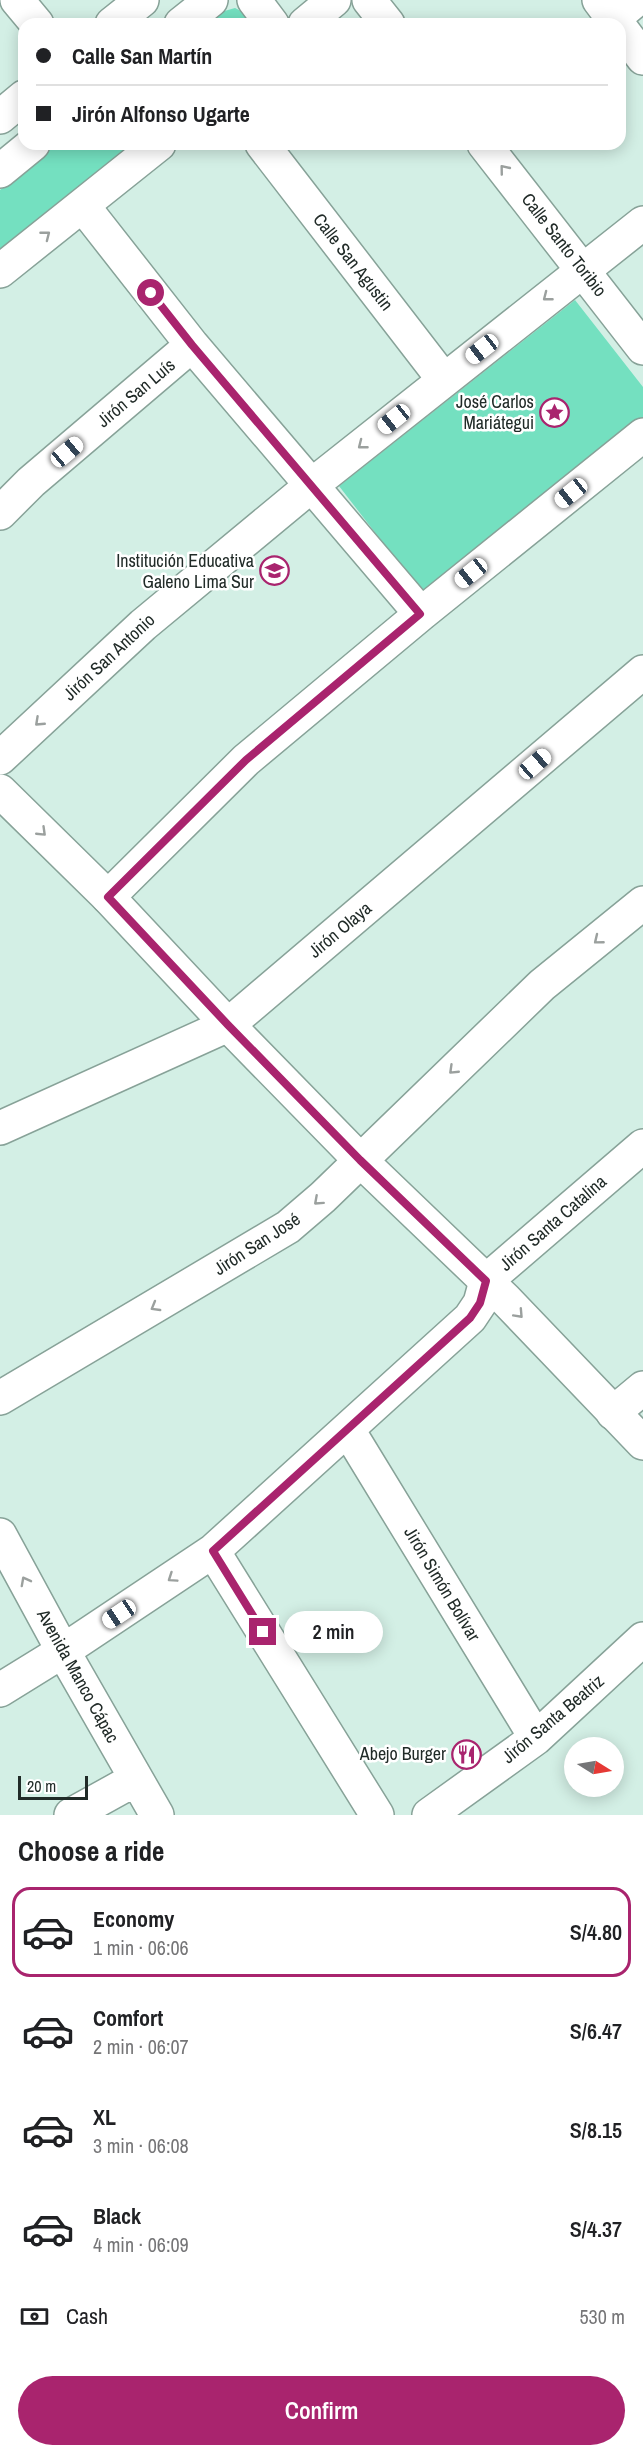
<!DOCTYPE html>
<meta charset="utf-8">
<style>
:root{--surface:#fff;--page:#f6f6f6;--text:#202124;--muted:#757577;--line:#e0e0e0;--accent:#a9246e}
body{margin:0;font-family:"Archivo Narrow",sans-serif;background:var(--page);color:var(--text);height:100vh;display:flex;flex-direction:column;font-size:22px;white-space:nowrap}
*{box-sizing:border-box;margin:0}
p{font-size:20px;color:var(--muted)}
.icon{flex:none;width:33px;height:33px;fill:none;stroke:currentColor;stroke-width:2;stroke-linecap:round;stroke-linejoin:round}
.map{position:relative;height:1815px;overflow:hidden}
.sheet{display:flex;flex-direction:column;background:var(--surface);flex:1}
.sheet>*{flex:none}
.top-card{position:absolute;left:18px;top:18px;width:608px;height:132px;border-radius:18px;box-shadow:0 3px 15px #0003;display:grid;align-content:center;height:132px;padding:0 18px;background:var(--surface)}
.needle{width:39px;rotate:101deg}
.buttons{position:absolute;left:564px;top:1737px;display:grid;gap:12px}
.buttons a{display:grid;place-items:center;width:60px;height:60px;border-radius:50%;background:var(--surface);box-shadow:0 3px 15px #0003;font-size:30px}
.scale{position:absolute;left:18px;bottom:15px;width:70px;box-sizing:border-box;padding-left:6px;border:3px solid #212b28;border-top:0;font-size:16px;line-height:21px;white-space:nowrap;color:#212b28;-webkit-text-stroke:4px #fff;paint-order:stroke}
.end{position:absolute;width:27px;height:27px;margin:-14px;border:8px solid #a9246e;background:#fff;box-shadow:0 0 0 3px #fff}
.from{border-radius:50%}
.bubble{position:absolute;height:42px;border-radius:21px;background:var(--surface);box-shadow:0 3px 15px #0003;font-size:20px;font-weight:600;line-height:42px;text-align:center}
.car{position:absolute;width:18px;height:36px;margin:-18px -9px;border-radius:8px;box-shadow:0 0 4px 2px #0007;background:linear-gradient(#fff 24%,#345 0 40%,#fff 0 76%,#345 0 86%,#fff 0)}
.top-card b{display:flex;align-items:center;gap:21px;height:57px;font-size:22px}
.top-card b+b{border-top:2px solid var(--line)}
.top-card i{width:15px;height:15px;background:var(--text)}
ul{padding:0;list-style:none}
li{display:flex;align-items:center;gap:18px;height:90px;margin:0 12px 9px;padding:0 6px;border:3px solid transparent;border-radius:18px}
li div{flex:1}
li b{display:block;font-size:22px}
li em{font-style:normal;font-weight:600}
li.current{border-color:var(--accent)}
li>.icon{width:54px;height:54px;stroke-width:1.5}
h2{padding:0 18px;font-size:27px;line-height:72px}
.pay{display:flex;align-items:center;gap:15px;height:66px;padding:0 18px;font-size:22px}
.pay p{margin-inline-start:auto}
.cta{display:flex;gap:12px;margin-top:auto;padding:12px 18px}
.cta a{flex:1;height:69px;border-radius:36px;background:var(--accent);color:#fff;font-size:24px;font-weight:600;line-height:69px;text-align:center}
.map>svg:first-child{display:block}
.green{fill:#74e0c0}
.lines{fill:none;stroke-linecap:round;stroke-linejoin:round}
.minor-casing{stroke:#87a298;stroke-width:36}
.major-casing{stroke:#87a298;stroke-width:36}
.minor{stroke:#fff;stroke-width:33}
.major{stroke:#fff;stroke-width:33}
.oneway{stroke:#9ba09e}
.route{stroke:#a9246e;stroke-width:8}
.labels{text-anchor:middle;stroke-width:5;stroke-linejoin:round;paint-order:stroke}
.street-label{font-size:18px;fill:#212b28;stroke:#fff}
.poi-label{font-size:18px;fill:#212b28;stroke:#fff;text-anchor:end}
</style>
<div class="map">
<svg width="643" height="1815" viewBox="0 0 643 1815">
<rect width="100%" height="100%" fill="#d3efe5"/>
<path class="green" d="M235,8L241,11L253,24H205L221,12Z
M56,144H137L0,251V190Z
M575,300L643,387V417L421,592L339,486Z"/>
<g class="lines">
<defs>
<path id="minor" d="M17,0L37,24
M369,0L388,24
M599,0L617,24
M613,19L636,0
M112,24L142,0
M620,27L643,58
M0,117L24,97
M262,144L444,380
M484,144L643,348
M83,206L192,345L421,614
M0,513L31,482L192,345
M0,758L143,625L312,485L643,223
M108,897L246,760L421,614L643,435
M0,1128L228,1025L643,672
M0,1398L288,1227L323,1197L542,985L643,903
M613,1413L643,1388
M348,1430L536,1738
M0,1535L63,1651L157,1815
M213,1551L377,1815
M0,1690L63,1651L213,1551L470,1318L480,1303L486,1281L643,1146
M71,1815L136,1779
M429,1815L536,1738L643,1639"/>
<path id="major" d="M254,0L272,24
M181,24L211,0
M305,24L334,0
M0,171L33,144
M0,271L159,144
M0,791L108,897L228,1025L360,1160L505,1299L643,1443"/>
</defs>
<use href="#minor" class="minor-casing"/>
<use href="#major" class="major-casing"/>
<use href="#minor" class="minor"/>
<use href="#major" class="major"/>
</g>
<defs><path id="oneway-chevron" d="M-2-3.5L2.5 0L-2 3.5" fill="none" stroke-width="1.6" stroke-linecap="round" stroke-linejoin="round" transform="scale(1.5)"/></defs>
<g class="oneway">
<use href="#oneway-chevron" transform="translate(504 169) rotate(-129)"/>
<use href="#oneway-chevron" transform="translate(46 235) rotate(-38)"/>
<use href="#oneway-chevron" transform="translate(547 297) rotate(142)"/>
<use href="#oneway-chevron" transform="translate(362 445) rotate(142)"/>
<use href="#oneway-chevron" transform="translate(39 722) rotate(137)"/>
<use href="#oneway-chevron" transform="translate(42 832) rotate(44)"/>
<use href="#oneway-chevron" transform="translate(598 940) rotate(141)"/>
<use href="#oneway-chevron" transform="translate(453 1070) rotate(136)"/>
<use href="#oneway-chevron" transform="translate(318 1201) rotate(138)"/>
<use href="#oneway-chevron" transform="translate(155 1307) rotate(150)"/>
<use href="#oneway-chevron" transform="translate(519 1314) rotate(47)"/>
<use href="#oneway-chevron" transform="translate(172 1578) rotate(146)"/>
<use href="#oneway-chevron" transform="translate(25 1581) rotate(-118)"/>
</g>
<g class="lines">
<path class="route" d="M151,293L192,345L420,614L246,760L108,897L228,1025L360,1160L486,1281L480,1303L470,1318L213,1551L263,1632"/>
</g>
<defs>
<symbol id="sight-ring" viewBox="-11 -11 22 22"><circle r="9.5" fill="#fff" stroke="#a9246e" stroke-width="1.5"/><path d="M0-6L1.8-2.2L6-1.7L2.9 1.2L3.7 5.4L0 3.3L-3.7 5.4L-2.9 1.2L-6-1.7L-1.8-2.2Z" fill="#a9246e"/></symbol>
<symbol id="school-ring" viewBox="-11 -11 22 22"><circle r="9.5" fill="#fff" stroke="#a9246e" stroke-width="1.5"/><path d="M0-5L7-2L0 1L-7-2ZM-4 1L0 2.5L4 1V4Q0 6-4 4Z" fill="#a9246e"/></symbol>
<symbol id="restaurant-ring" viewBox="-11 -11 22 22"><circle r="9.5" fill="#fff" stroke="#a9246e" stroke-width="1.5"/><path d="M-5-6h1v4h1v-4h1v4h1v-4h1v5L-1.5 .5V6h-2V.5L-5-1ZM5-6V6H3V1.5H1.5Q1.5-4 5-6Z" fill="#a9246e"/></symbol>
</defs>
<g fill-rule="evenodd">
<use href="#sight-ring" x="538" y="396" width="33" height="33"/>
<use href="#school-ring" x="258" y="554" width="33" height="33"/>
<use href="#restaurant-ring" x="450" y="1738" width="33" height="33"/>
</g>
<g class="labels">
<g class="street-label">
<text transform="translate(564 245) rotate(52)" y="6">Calle Santo Toribio</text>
<text transform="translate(353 262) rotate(52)" y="6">Calle San Agustin</text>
<text transform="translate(136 393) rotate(-40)" y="6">Jirón San Luís</text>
<text transform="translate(109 657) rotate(-43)" y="6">Jirón San Antonio</text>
<text transform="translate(340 930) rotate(-40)" y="6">Jirón Olaya</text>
<text transform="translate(553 1223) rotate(-41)" y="6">Jirón Santa Catalina</text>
<text transform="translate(257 1244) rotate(-33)" y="6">Jirón San José</text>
<text transform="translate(442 1584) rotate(59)" y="6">Jirón Simón Bolívar</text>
<text transform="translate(78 1676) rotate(61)" y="6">Avenida Manco Cápac</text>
<text transform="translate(553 1719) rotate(-40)" y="6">Jirón Santa Beatriz</text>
</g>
<g class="poi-label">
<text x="534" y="408">José Carlos<tspan x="534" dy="21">Mariátegui</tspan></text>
<text x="254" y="567">Institución Educativa<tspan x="254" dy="21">Galeno Lima Sur</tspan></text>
<text x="446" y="1760">Abejo Burger</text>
</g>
</g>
</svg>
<div class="buttons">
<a><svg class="needle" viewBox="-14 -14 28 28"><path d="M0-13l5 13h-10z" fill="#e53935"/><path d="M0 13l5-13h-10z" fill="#757577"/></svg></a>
</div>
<div class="scale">20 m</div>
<i class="end from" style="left:151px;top:293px"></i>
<i class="end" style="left:263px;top:1632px"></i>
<div class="bubble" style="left:284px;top:1611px;width:99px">2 min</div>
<i class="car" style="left:482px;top:349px;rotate:232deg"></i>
<i class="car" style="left:394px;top:419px;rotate:231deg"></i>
<i class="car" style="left:67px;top:452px;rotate:50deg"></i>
<i class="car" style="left:571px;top:493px;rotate:231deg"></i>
<i class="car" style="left:471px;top:573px;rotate:231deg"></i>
<i class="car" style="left:535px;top:764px;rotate:49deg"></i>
<i class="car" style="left:119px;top:1614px;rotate:236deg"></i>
<div class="top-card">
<b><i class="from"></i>Calle San Martín</b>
<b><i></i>Jirón Alfonso Ugarte</b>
</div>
</div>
<section class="sheet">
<h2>Choose a ride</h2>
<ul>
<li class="current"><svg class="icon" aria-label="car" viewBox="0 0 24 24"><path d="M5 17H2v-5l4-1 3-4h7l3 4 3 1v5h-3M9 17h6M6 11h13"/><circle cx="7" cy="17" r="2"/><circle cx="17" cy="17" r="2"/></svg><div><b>Economy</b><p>1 min · 06:06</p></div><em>S/4.80</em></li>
<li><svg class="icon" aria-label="car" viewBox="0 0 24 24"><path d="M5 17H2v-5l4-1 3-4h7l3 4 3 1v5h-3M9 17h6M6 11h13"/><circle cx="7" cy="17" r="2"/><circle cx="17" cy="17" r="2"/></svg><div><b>Comfort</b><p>2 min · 06:07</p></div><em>S/6.47</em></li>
<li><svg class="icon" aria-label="car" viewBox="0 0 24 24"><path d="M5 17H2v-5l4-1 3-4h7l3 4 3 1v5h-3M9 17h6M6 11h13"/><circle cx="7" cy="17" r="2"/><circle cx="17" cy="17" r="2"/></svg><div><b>XL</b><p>3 min · 06:08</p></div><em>S/8.15</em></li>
<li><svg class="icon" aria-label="car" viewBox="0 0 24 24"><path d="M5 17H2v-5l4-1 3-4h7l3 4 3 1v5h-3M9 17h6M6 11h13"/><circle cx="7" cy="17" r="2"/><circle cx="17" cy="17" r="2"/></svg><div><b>Black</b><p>4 min · 06:09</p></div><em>S/4.37</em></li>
</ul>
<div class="pay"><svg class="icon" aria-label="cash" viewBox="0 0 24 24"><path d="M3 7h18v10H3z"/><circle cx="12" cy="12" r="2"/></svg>Cash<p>530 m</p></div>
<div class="cta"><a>Confirm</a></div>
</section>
